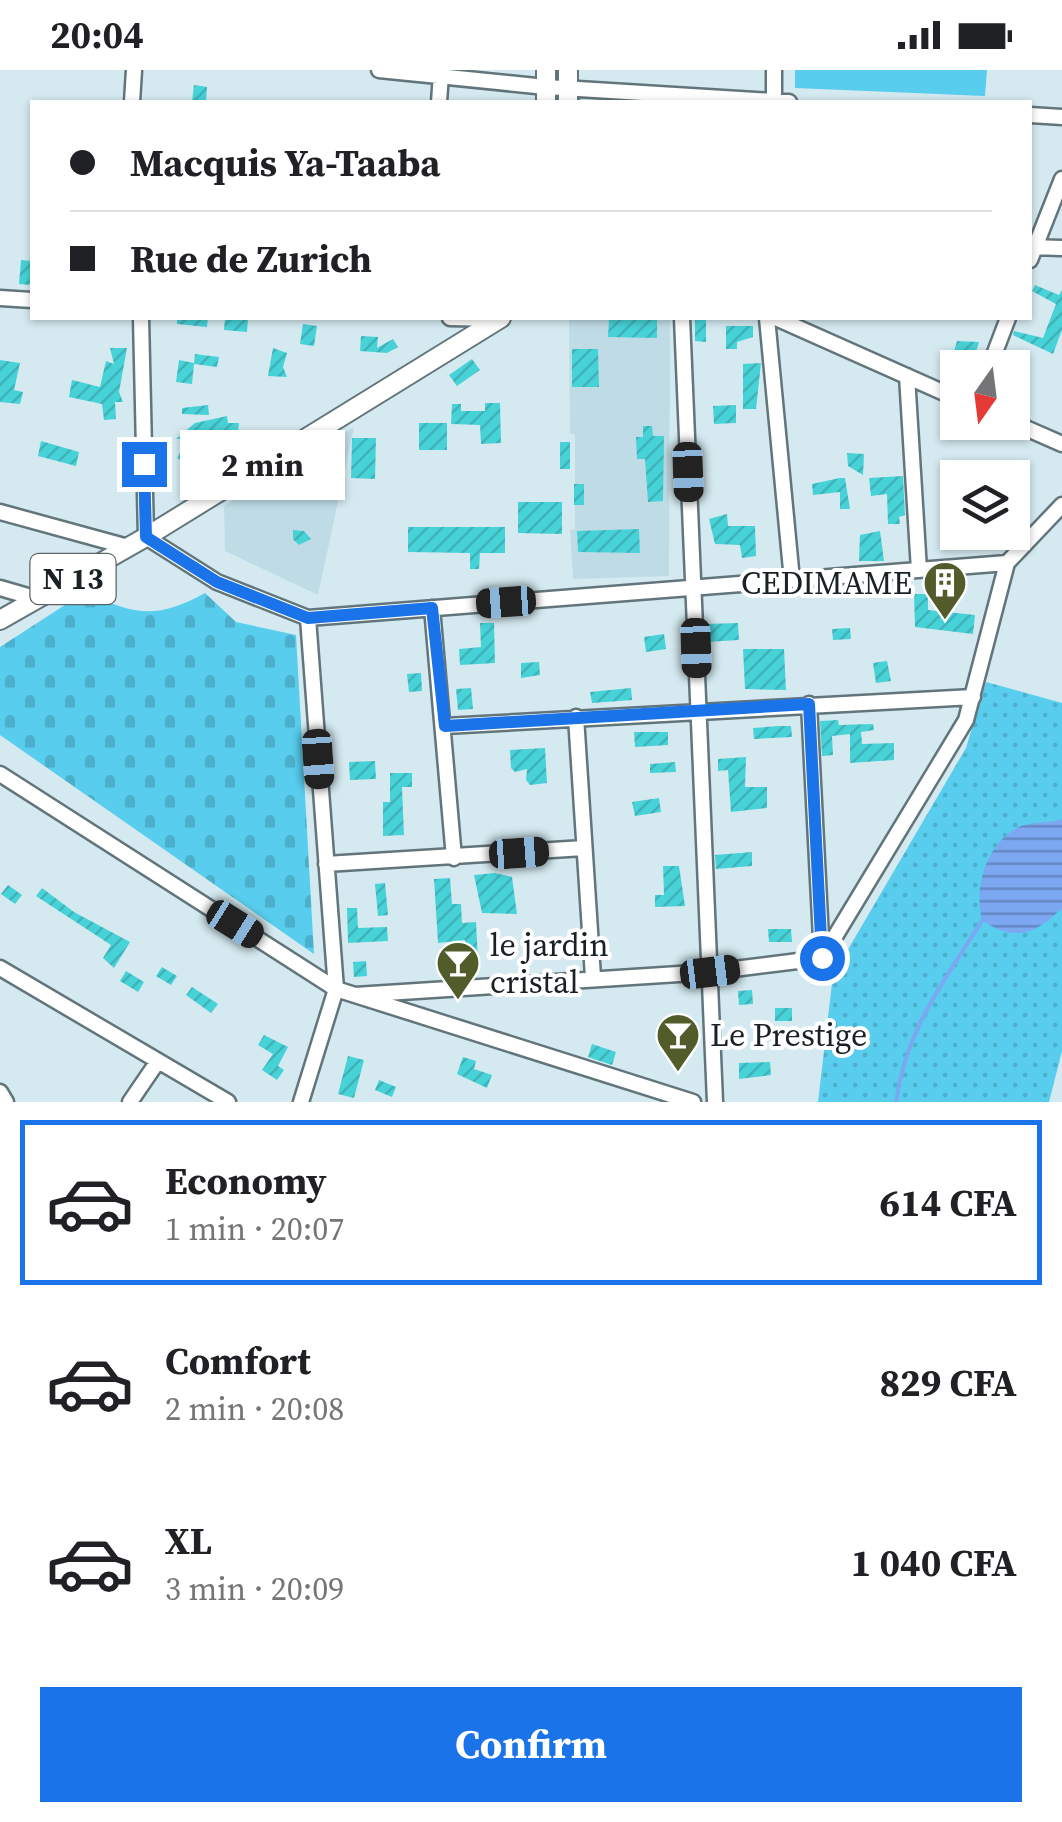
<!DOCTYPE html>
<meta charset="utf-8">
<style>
:root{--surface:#fff;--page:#f2f2f2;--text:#202124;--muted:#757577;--line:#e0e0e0;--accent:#1a73e8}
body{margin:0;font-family:"Source Serif 4",serif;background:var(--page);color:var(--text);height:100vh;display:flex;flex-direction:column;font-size:38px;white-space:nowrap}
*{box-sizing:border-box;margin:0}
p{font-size:32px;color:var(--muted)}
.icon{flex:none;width:55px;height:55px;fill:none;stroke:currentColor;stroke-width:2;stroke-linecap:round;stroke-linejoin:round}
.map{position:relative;height:1032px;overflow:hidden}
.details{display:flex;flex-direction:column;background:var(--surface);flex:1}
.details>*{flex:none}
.banner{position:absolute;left:30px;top:30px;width:1002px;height:220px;border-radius:0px;box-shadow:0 2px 8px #0004;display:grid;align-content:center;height:220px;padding:0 40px;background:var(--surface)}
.needle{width:65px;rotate:194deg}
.buttons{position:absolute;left:940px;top:280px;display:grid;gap:20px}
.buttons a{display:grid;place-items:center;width:90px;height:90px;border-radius:0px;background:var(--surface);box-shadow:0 2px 8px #0004;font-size:50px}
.end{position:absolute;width:45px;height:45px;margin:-22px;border:12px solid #1a73e8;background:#fff;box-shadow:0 0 0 5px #fff}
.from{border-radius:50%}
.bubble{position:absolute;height:70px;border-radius:0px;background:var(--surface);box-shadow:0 2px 8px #0004;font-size:32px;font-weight:700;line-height:70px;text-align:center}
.car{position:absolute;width:30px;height:60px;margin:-30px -15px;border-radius:12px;box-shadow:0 0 8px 2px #0007;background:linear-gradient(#222 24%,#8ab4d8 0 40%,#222 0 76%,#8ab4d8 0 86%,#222 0)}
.banner b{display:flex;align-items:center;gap:35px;height:95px;font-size:38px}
.banner b+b{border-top:2px solid var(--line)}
.banner i{width:25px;height:25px;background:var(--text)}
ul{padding:18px 0 0;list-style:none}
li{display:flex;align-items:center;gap:30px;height:165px;margin:0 20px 15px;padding:0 20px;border:5px solid transparent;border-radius:0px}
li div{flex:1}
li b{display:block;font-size:38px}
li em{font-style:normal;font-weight:700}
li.current{border-color:var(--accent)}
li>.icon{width:90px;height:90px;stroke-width:1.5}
.action{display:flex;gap:20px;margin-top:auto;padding:20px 40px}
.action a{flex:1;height:115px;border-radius:0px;background:var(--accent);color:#fff;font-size:40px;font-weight:700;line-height:115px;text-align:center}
.status{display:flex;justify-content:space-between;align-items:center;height:70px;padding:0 50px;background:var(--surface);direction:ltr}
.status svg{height:28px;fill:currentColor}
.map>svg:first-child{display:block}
.built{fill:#bfdce6}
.grass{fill:url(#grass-dots)}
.cemetery{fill:url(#cemetery-stones)}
.pitch{fill:#58cdee}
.water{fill:url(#water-rules)}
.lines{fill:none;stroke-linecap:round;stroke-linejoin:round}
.stream{stroke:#7ba8f1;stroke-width:4}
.building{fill:url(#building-hatch)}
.minor-casing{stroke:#62757b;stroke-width:19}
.major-casing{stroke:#62757b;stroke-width:22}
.minor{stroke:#fff;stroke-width:14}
.major{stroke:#fff;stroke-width:18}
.route{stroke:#1a73e8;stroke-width:12}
.labels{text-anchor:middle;stroke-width:8;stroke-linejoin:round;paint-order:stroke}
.shield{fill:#fff;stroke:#5e6466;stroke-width:2.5}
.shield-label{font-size:30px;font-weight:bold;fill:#192124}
.poi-label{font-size:32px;fill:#192124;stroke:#fff;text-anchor:start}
</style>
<div class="status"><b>20:04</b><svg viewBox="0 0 49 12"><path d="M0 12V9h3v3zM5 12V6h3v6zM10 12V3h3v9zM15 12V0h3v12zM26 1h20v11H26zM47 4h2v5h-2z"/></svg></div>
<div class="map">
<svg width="1062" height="1032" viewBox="0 0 1062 1032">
<defs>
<pattern id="grass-dots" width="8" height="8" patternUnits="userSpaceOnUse" patternTransform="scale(2.5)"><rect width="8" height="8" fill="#58cdee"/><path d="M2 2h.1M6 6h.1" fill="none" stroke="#4cb0cc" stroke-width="1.8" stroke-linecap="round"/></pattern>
<pattern id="cemetery-stones" width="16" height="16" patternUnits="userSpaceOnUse" patternTransform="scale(2.5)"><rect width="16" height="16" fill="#58cdee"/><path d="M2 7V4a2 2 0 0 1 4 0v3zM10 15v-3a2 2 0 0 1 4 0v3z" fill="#4cb0cc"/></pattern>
<pattern id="water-rules" width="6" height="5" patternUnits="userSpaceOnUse" patternTransform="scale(2.5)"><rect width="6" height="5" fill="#7ba8f1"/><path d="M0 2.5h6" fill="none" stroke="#6488c3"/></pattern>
<pattern id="building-hatch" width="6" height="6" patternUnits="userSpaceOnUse" patternTransform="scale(2.5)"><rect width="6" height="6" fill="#47d2d8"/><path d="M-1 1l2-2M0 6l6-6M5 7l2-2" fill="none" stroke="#3eb4b9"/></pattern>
</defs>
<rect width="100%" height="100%" fill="#d4eaf0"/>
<path class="built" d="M569,248H670L669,506L573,509L570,460L575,459V365L570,363Z
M354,357L318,525L225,481L224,436Z"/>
<path class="grass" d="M986,612L1062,633V981L1049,1032H818L833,905L966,678Z"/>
<path class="cemetery" d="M85,522C135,545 156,550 205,523L236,552L296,565L314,884L0,665V577Z"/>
<path class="pitch" d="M795,0H987L985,26L795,18Z"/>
<path class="water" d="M1062,749V838C1036,864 1015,873 982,850C974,819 985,777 1015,759C1027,751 1048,754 1062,749Z"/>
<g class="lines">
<path class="stream" d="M579,22V32
M896,1032C906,958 945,910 983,849"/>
</g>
<path class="building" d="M194,15L207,17L206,32H192Z
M21,190L32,191V215L19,214Z
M1035,215L1059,225L1062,220V260L1053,284L1013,265L1014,261L1043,268L1056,234L1032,221Z
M177,248H208L207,257L177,254Z
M225,248L248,249L247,262L224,260Z
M609,248H657V268L608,267Z
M695,248H706V272L695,271Z
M303,254L317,256L314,276L300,274Z
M726,256H753V267L737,272V279H726Z
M361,266L378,267L377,278L393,269L398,277L387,283L360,281Z
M957,271L979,272L975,285H953Z
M110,278H127L119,322L123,332H115L116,349L104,350L102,334L69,327L72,310L100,317L106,291L114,294Z
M273,278L287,283L283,297L287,307L268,306Z
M572,279H598L599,317H572Z
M195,284L219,287L217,297L194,294L192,314L176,312L179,290L194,293Z
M472,289L480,300L457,316L449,305Z
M0,290L20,293L14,320L23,322L20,334L0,332Z
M761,293L756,339H743V294Z
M485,333H500L501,373L481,374L480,355L451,354L452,334H461V341H485Z
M208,335L209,345L182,344V338Z
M736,335V353L714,354L713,336Z
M227,346L228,353H239L237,372L190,374L209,387L200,401L177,388L188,369H176L195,353Z
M419,353H447V380H419Z
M643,356H652L653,366H664L663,431L648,432L645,389H637L636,367H643Z
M352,368H376L375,409L351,408Z
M41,371L79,382L76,396L38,386Z
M560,372H570V399H560Z
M847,383L864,384L863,405L848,396Z
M903,406L905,445L899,447L900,454H888L887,424L871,426L869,408Z
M840,408H845L850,439H840V422L813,425L812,414Z
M574,414H584V435H574Z
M518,432H562V464L518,463Z
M727,444L728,456H755L756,486L742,488L740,475L715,474L709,449Z
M408,457H505V483H480L479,499H470V483L408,482Z
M639,459L640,483L578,482L577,461Z
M293,460L304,461L311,469L299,475L293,469Z
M880,461L884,491H859L860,465Z
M914,524H928V540L975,545L973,564L915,557Z
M480,553H494L495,593L460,595L459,579L481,577Z
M738,553L739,570L706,572V554Z
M850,558L851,569L833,570L832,559Z
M664,564L666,579L646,582L644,567Z
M743,579H784L786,620L745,619Z
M887,591L891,611L876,613L873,593Z
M539,592L540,605L521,608V593Z
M421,603L422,621L409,622L407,604Z
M471,618L473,639L458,640L456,619Z
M631,618L632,630L592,633L590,622Z
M838,650L839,655L873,654L874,660L861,662L862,674L894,673V690L850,693V664L832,666L833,685L822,686L820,651Z
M779,656H791L792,667L754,669L753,658Z
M634,662H668V675L635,677Z
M545,678L547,713L530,715L526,710L527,699L515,702L511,698L510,680Z
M746,687L745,717H767V738L731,742L728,700L718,701V689Z
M375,691L376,709L350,710L349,692Z
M675,692L676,702L650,703V694Z
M390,703H412V717H402L404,765L383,766V732H390Z
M659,728L661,742L635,746L632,732Z
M752,782V796L716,799L715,785Z
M663,796H679L685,836L655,837V825H664Z
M495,803L512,807L517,844L482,843L474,805Z
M450,808L452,834H461L462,853L476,852L478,892H466L465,870L438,873L434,809Z
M385,813L388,845L378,846L375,814Z
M8,815L22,825L15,834L1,824Z
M42,818L74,842L130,872L114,898L103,888L111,875L36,826Z
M347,838H357L358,858L387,857L388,871L348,873Z
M768,859H791L792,872H769Z
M366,891L367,906L354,907L353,892Z
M162,897L177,906L171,915L156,906Z
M126,901L144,912L138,922L120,911Z
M192,917L218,934L211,943L186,925Z
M752,920L753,934L739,935L738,921Z
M775,938H792V951H775Z
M264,965L288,977L278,996L284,1000L277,1010L262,1000L273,984L258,975Z
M592,974L616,982L612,995L588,987Z
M348,986L364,990L354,1028L338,1024Z
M463,987L476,991L474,999L492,1005L487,1018L457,1004Z
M770,992L771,1005L739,1009V993Z
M379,1010L396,1017L392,1027L375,1020Z"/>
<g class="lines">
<defs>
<path id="minor" d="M379,0L546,17L789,32
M132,32L134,0
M439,32L441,4
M774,32V0
M1030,45L1062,47
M1030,177L1062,178
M1030,190L1062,109
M0,228L32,230
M141,248L146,467L217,512L308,548L1007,493
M450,248L498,249
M682,248L715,1032
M767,248L792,510
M776,248L958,329
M989,298L1008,248
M907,306L919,500
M1012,352L1062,374
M0,442L128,477
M0,518L38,529
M432,538L454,788
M809,634L822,888
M576,647L593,907
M445,656L973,627
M0,704L336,919L693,1032
M326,794L584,778
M0,898L228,1032
M355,925L710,902L822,888L966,650L1007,493L1062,435
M0,1022L6,1032
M130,1032L158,991
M301,1032L336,919L308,548"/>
<path id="major" d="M546,0V32
M568,32V0
M0,550L146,467L501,248"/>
</defs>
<use href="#minor" class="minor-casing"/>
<use href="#major" class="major-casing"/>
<use href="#minor" class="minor"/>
<use href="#major" class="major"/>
</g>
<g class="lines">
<path class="route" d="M144,394L146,467L217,512L308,548L432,538L445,656L809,634L822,888"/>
</g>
<defs>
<symbol id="building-pin" viewBox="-11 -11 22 30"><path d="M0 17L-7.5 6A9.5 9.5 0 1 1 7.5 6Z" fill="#525b2a" stroke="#fff"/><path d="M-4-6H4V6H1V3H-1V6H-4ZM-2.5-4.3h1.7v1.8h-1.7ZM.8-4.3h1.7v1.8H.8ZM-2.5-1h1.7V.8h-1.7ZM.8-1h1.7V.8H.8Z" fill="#fff"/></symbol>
<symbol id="bar-pin" viewBox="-11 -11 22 30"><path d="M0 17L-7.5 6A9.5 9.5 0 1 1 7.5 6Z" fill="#525b2a" stroke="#fff"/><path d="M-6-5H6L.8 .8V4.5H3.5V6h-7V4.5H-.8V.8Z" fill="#fff"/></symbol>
</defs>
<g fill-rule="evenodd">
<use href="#building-pin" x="920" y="488" width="50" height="68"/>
<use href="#bar-pin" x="433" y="868" width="50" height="68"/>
<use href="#bar-pin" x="653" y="940" width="50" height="68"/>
</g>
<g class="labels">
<rect class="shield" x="30.5" y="484" width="85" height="50" rx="8"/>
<g class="shield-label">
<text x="73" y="519">N 13</text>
</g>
<g class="poi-label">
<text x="912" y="524" text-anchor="end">CEDIMAME</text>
<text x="490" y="886">le jardin<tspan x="490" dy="37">cristal</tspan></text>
<text x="710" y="976">Le Prestige</text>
</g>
</g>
</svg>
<div class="buttons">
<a><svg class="needle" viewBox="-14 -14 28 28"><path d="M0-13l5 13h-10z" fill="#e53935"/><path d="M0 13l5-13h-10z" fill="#757577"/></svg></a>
<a><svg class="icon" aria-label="layers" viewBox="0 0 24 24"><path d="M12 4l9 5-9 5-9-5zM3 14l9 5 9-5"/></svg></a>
</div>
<i class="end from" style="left:822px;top:888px"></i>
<i class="end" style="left:144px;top:394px"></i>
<div class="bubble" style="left:180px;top:360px;width:165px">2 min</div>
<i class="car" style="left:688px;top:402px;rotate:178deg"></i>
<i class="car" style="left:506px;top:532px;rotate:266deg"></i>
<i class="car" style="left:696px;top:578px;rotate:178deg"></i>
<i class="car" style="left:318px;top:689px;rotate:176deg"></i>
<i class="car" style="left:519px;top:783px;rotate:86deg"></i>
<i class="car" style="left:235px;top:854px;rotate:122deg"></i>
<i class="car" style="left:710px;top:902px;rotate:83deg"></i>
<div class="banner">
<b><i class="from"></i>Macquis Ya-Taaba</b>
<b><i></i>Rue de Zurich</b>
</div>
</div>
<section class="details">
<ul>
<li class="current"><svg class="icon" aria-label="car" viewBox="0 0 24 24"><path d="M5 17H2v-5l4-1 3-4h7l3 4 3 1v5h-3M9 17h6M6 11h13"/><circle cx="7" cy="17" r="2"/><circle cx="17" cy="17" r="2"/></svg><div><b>Economy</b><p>1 min · 20:07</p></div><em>614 CFA</em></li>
<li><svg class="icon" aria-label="car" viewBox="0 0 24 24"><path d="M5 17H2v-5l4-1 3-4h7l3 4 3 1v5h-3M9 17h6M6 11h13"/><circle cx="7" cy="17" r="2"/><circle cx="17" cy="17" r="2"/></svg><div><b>Comfort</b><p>2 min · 20:08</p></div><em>829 CFA</em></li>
<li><svg class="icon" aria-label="car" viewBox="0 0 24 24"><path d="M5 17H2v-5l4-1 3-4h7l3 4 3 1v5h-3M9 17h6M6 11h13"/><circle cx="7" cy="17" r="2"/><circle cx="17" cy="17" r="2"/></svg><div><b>XL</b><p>3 min · 20:09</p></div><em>1 040 CFA</em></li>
</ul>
<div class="action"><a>Confirm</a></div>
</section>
